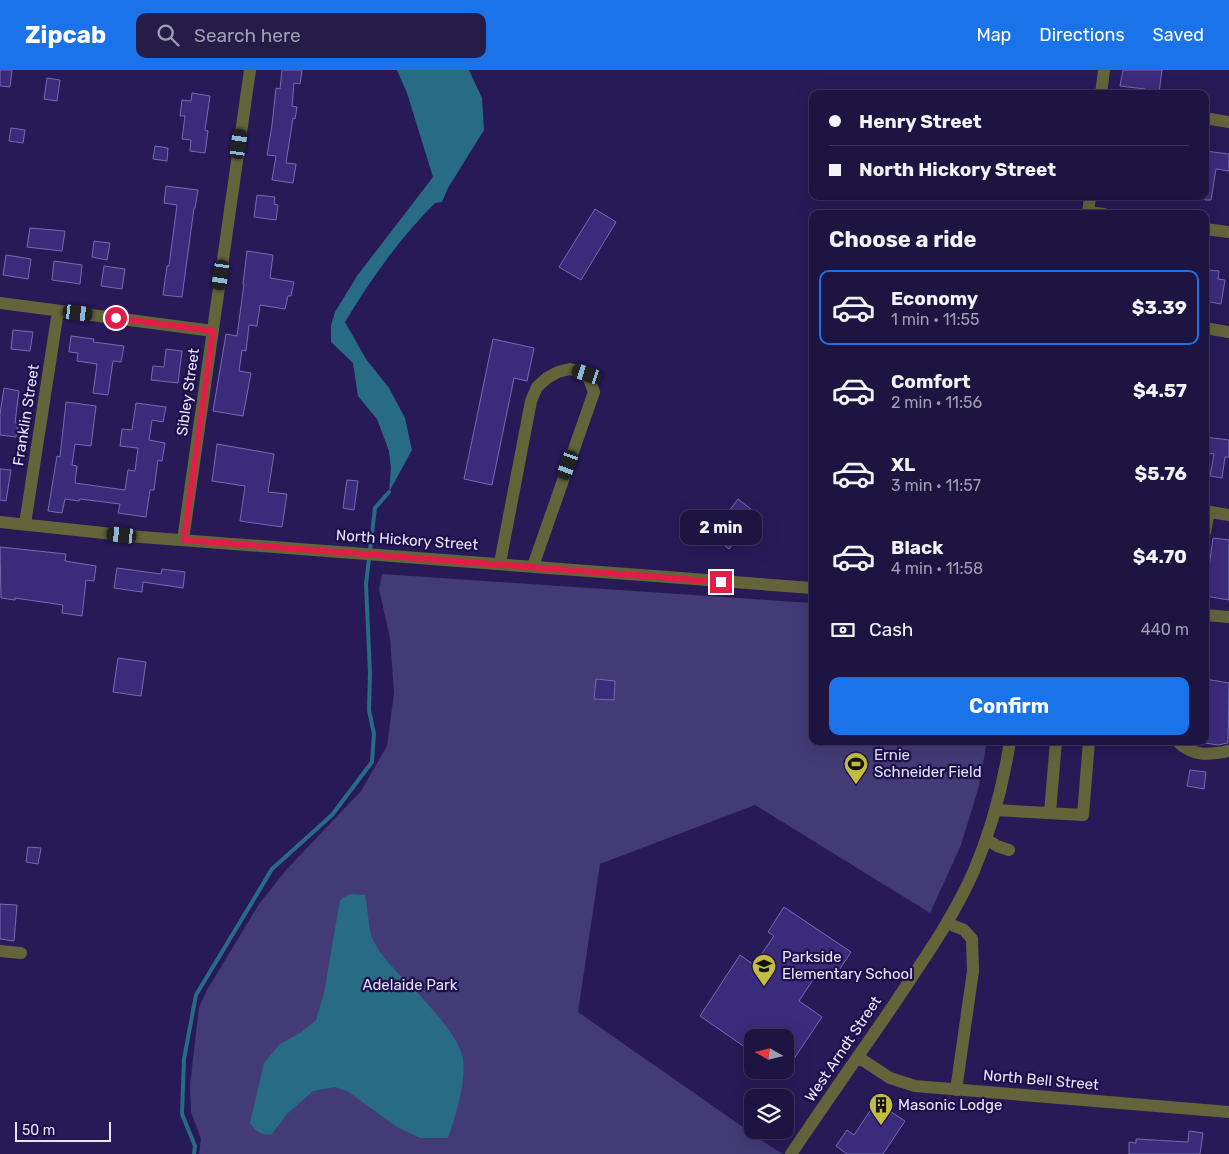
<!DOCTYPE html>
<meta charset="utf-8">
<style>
:root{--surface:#1d1441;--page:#251d48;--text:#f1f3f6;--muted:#a09eb1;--line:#3b335a;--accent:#1a73e8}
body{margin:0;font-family:Rubik,sans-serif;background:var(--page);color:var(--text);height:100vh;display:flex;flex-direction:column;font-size:19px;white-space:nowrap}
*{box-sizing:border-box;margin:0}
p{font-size:16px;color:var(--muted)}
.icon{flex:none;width:28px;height:28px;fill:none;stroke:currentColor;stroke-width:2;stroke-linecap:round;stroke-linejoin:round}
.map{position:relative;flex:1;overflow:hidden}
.side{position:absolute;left:809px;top:140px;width:400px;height:535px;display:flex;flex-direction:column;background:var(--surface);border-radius:10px;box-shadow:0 5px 20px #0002,0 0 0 1px var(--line)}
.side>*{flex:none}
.top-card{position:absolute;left:809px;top:20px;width:400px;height:110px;border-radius:10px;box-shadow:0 5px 20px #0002,0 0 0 1px var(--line);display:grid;align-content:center;height:110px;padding:0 20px;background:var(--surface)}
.needle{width:32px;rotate:278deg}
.fabs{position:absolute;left:744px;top:959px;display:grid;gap:10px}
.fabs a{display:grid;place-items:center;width:50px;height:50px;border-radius:10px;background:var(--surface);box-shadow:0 5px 20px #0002,0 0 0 1px var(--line);font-size:25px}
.scale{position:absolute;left:15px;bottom:12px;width:96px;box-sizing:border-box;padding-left:5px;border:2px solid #e6e5fc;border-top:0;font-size:14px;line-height:18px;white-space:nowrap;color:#e6e5fc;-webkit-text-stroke:4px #1e0f4b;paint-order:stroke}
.end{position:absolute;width:22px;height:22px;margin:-11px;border:6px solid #e11d48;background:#fff;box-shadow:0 0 0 2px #fff}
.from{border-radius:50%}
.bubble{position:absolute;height:35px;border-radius:10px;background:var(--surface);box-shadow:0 5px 20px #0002,0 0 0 1px var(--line);font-size:16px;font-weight:700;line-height:35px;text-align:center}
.car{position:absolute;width:15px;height:30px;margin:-15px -8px;border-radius:6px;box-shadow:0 0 4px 1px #0007;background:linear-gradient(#222 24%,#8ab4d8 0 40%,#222 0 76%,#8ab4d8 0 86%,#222 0)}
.top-card b{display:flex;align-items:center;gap:18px;height:48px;font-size:19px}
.top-card b+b{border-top:1px solid var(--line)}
.top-card i{width:12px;height:12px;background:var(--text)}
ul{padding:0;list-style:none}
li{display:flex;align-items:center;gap:15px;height:75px;margin:0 10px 8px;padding:0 10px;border:2px solid transparent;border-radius:10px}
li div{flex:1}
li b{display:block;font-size:19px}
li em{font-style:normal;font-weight:700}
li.selected{border-color:var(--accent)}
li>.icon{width:45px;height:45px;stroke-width:1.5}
h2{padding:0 20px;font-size:22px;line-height:60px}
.pay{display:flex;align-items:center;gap:12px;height:55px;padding:0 20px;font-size:19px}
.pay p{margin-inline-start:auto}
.button{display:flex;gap:10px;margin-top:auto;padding:10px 20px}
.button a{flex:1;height:58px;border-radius:10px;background:var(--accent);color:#fff;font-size:20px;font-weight:700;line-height:58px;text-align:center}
header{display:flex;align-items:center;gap:30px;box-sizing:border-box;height:70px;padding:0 25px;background:var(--accent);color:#fff}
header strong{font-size:24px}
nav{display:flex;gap:28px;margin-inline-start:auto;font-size:18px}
.search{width:350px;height:45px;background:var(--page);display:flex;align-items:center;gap:12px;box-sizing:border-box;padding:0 18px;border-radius:10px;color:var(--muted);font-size:19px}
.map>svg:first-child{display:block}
.green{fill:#433b75}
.water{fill:#286b85}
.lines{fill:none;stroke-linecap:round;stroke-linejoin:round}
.stream{stroke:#286b85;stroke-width:4}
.building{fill:#3b2b7b;stroke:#746cb1}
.minor{stroke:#64643b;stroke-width:12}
.route{stroke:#e11d48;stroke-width:6}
.labels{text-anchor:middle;stroke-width:4.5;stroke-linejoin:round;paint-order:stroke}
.street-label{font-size:15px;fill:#e6e5fc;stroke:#1e0f4b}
.poi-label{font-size:15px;fill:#e6e5fc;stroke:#1e0f4b;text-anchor:start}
.park-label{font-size:15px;fill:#e0dff6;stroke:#1e0f4b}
</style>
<header>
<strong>Zipcab</strong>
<div class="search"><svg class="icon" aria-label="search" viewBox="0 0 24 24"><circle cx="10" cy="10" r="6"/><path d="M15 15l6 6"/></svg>Search here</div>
<nav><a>Map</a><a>Directions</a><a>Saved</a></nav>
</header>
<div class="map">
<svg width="1229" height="1084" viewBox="0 0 1229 1084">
<rect width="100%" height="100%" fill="#271a57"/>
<path class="green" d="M382,504L812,533V671H987L979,716L961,775L930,843L755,735L600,794L578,942L770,1076L783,1084H199L201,1069L191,1042L190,1015L199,937L207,920L259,834L286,800L361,721L387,676L394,623L390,568L379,519Z"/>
<path class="water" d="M397,0H469L482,28L484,60L448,118L442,132L435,133C399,169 371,209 345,252L366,289L389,318L405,348L412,380L389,422L391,398L389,381L377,349L358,326L353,293L331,272V256L335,242L357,206L433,107L407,23Z
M350,824L365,825C368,838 368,859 373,870C382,888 396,901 410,915C425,931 460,967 463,989C466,1014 456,1045 448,1068H420L397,1057L347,1021L335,1017L313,1021L287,1044L272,1064C261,1066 256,1061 250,1053L264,993L280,974L300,963L316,950L324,923L340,830Z"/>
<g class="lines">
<path class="stream" d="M194,1084L195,1076L182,1044L184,989L196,925L272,799L332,745L372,692L374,664L369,640L370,603L366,514L375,438L389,422"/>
</g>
<path class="building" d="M0,0H12L10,17L0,16Z
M282,0H302L300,14L294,13L292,36L297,37L295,49L293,48L286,93L296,94L293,113L272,110L276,86L267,85L272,55L276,18L280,19Z
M1123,0H1162L1159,23L1145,22V19L1120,16Z
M47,8L60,10L57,31L44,29Z
M192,23L210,26L205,60L208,61L205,83L190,81L191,70L182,69L185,46H180L182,30L191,31Z
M11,58L25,60L23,73L9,71Z
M155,76L168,78L167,91L153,89Z
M1205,81L1229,84V101L1216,99L1211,130H1205Z
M166,116L198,120L195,138H194L182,227L163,225L167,196H169L177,135L164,133Z
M257,125L275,127L274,134L278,135L276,150L254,147Z
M595,139L616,152L581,210L559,197Z
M30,158L65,161L62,181L27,177Z
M94,171L110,173L107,190L92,187Z
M247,181L273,185L270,208L294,212L291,226H288L285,239L260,235L257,256L249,255L246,281L242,280L239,301L251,303L243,346L213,341L226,264L237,266L244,214H243Z
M6,185L31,189L28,209L3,205Z
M54,191L82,195L80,214L52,210Z
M104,196L125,199L122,219L101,216Z
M1207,200L1219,201L1218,209L1225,210L1221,234L1205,231Z
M13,260L33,262L30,281L11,279Z
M71,266L94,269L93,272L124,276L121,292L113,291L108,325L93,323L97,294L77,291L78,283L69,282Z
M493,269L534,278L527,311L514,308L492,415L464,409Z
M166,279L182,281L178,313L151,310L153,296L164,297Z
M4,318L19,321L15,353H18L16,367L0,365V344Z
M66,332L96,336L91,376L75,374L72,395L77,396L75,413L125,420L128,400L135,401L138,378L120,376L122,359L132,360L136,333L166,337L163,352L152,350L149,370L165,373L162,391L158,390L154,420H150L146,447L118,443L120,434L80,429L79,431L65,429L62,443L48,441L57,386L60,387Z
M1205,367L1229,370V387H1225L1222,408L1210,406L1214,384L1205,383Z
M217,374L274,384L268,422L287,424L282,457L240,451L245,416L212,411Z
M0,399L11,400L6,431L0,430Z
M347,410L358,411L354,440L343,438Z
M738,429L756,443L729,479L711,465Z
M1213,468L1229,470V530L1205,526Z
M0,477L66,484L65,491L96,496L94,511L86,510L82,546L62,543L63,535L15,528V530L1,528Z
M117,498L161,504L162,499L185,502L183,518L143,512L142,522L114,518Z
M118,588L146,592L141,626L113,622Z
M596,609L615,611L614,630L594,629Z
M1205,609L1229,613L1228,673L1218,675L1205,673Z
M1190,700L1206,702L1204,719L1187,716Z
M28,777L41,778L38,794L26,792Z
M0,834L17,835L14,871L0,869Z
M784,837L851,882L834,908L820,899L799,931L822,947L785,1002V968H752V982L700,946L740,885L754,895L774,866L768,862Z
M876,1032L905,1051L883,1084H847L836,1076L847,1060L854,1065Z
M1189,1061L1203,1063L1200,1084H1129V1072L1136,1073V1069L1188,1072Z"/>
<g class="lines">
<path class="minor" d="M1101,24L1104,0
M1205,48L1229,52
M1088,142L1104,144
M1088,144L1090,126
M1205,159L1229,162
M0,233L213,261
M1205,258L1229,262
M1205,441L1229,445
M0,452L141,467L812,518
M25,454L58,241
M1205,462L1209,442
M183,470L250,0
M500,493L531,331L537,317L547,308L558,302L570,299L587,304L594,322L533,496
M1205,545L1229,547
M1177,671C1192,687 1209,685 1229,681
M995,740L1083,745L1089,671
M1050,743L1056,671
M986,769L997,776L1009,780
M947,853L964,860L972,869L973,901L956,1020
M0,881L21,883
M858,987L890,1008L915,1016L1229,1042
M791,1084C822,1038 854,992 886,946C917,899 950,854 973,803C991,761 1003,716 1010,671"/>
</g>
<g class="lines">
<path class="route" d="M116,248L213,261L184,470L721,512"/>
</g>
<defs>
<symbol id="stadium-pin" viewBox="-11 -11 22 30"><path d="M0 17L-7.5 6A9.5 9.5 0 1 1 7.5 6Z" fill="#c2bd3f" stroke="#1e0f4b"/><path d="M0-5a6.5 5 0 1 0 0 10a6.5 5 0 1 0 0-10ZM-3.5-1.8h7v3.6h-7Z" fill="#111"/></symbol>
<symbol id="school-pin" viewBox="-11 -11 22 30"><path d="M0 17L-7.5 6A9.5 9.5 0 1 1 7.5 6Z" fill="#c2bd3f" stroke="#1e0f4b"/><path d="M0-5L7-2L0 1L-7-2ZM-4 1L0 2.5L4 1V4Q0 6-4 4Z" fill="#111"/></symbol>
<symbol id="building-pin" viewBox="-11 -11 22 30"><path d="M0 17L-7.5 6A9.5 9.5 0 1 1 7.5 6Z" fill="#c2bd3f" stroke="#1e0f4b"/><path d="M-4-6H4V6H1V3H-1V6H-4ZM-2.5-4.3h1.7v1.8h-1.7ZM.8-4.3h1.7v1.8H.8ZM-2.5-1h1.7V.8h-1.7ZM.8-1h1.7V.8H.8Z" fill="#111"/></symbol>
</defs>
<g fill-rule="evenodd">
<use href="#stadium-pin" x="842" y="680" width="28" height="38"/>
<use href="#school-pin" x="750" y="882" width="28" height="38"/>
<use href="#building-pin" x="867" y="1021" width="28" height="38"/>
</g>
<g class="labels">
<g class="street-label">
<text transform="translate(188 322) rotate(-82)" y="5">Sibley Street</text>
<text transform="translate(26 345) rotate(-81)" y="5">Franklin Street</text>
<text transform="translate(407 470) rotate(4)" y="5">North Hickory Street</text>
<text transform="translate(843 979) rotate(-56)" y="5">West Arndt Street</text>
<text transform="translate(1041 1010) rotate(5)" y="5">North Bell Street</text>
</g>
<g class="poi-label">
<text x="874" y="690">Ernie<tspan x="874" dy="17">Schneider Field</tspan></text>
<text x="782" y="892">Parkside<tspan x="782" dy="17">Elementary School</tspan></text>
<text x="898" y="1040">Masonic Lodge</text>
</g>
<g class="park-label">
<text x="410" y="920">Adelaide Park</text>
</g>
</g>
</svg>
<div class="fabs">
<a><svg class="needle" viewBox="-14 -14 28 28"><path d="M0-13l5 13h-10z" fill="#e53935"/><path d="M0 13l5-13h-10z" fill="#a09eb1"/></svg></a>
<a><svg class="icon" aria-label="layers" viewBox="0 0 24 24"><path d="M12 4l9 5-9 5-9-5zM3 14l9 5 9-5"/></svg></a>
</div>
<div class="scale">50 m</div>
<i class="end from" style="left:116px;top:248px"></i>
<i class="end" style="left:721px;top:512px"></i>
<div class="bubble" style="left:680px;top:440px;width:82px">2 min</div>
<i class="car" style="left:239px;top:74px;rotate:8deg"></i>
<i class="car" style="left:221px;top:205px;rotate:188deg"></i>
<i class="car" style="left:78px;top:243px;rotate:97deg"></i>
<i class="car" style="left:587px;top:304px;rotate:288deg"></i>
<i class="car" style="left:568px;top:395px;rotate:200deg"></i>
<i class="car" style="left:122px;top:465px;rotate:276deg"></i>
<div class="top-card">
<b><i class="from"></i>Henry Street</b>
<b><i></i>North Hickory Street</b>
</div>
<section class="side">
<h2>Choose a ride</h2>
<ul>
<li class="selected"><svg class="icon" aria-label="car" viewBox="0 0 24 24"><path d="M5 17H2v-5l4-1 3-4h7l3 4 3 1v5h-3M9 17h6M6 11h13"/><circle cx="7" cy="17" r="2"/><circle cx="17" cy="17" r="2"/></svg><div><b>Economy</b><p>1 min · 11:55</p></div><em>$3.39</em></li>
<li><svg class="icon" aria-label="car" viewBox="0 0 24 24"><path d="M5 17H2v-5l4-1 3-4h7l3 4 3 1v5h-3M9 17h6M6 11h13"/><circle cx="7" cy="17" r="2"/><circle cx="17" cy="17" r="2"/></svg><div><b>Comfort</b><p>2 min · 11:56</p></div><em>$4.57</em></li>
<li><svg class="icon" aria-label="car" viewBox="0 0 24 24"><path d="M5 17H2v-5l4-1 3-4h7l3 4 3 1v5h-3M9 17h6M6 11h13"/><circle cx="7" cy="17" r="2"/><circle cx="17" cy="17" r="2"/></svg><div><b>XL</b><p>3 min · 11:57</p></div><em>$5.76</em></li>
<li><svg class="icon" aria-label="car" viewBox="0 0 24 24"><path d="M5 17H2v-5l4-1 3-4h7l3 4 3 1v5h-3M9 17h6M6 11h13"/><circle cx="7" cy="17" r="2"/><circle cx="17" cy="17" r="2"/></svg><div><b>Black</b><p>4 min · 11:58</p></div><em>$4.70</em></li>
</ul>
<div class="pay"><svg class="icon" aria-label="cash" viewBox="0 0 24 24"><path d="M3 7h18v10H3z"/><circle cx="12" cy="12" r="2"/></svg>Cash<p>440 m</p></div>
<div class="button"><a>Confirm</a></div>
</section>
</div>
